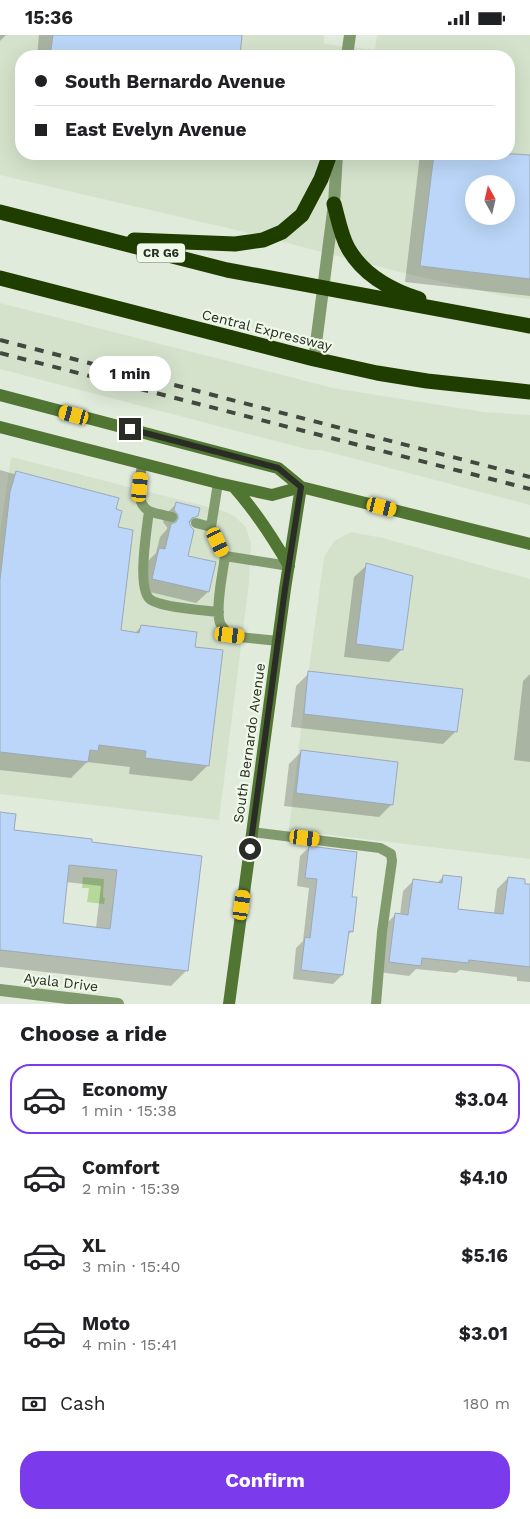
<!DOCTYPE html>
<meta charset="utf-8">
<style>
:root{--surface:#fff;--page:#f6f6f6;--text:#202124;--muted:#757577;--line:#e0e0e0;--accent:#7c3aed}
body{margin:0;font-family:"Work Sans",sans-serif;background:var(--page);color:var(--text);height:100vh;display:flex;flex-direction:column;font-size:19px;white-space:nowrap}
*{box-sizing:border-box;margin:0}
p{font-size:16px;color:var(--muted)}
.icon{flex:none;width:28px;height:28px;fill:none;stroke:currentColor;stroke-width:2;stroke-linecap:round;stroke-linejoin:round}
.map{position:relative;height:969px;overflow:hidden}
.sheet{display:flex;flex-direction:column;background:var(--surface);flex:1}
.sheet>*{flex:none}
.guide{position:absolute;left:15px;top:15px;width:500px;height:110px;border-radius:20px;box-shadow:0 5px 20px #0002;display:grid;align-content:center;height:110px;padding:0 20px;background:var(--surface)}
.needle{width:32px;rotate:352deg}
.controls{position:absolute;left:465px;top:140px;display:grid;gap:10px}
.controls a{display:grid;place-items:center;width:50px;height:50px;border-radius:50%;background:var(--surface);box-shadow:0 5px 20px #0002;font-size:25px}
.end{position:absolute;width:22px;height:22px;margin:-11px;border:6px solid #292d26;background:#fff;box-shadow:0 0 0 2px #fff}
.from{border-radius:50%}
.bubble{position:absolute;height:35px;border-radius:18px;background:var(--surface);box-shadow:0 5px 20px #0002;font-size:16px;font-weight:700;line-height:35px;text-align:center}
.car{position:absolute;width:15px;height:30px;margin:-15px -8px;border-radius:6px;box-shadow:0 0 4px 1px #0007;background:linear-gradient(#f5c518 24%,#345 0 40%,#f5c518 0 76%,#345 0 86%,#f5c518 0)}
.guide b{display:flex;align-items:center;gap:18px;height:48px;font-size:19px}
.guide b+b{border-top:1px solid var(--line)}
.guide i{width:12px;height:12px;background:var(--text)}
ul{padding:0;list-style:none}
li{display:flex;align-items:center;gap:15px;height:70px;margin:0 10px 8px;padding:0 10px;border:2px solid transparent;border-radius:20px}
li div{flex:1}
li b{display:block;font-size:19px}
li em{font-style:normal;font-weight:700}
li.on{border-color:var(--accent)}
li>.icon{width:45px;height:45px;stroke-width:1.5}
h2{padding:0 20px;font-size:22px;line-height:60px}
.pay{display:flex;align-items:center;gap:12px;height:55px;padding:0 20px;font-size:19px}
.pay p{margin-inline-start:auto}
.cta{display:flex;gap:10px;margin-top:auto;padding:10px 20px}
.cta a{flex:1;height:58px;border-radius:20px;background:var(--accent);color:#fff;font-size:20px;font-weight:700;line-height:58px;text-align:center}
.status{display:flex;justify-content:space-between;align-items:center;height:35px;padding:0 25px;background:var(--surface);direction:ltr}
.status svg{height:14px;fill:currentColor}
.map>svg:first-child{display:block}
.built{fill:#d4e2cb;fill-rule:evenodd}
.water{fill:#b5d99a}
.shadow{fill:#0003;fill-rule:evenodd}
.building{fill:#bbd6f8;stroke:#9da9b7;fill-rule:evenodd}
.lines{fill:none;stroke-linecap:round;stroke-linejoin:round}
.lane{stroke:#819b6f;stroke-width:10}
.street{stroke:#819b6f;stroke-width:12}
.secondary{stroke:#517532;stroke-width:12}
.highway{stroke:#203d00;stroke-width:15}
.rail{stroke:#42473f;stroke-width:4;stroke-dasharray:9 9;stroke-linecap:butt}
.route{stroke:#292d26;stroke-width:6}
.labels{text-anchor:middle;stroke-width:4.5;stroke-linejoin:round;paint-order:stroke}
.shield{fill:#eff9e8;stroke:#646a60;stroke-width:1}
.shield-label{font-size:12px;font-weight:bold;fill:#292d26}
.street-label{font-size:14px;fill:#292d26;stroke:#eff9e8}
</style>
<div class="status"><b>15:36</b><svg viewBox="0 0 49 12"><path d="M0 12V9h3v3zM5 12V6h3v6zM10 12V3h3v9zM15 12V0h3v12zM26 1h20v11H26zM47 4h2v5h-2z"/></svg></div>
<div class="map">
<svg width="530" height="969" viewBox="0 0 530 969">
<rect width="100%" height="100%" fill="#e1ebdb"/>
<path class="built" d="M0,0H324V9L375,15L377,0H530V264L509,262L404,238L240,196L0,140ZM21,21H509V119H21ZM474,149H506V181H474Z
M0,268L333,353L484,377L530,380V470L321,415H310L0,334Z
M11,422L224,476L234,481L246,492L251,509L249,548L219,785L0,759V498Z
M351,497L383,503L530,544V824L289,795L301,693L324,522L334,506Z"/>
<path class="water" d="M83,842L104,844L103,862L105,863L104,869L87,867L89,853H82Z"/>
<path class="shadow" d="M0,0H6L0,6Z
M39,0H241L238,21H37Z
M420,119H505L530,122V261L405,247ZM474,149H506V181H474Z
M0,435L14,439L16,437L114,475L120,596L134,599L142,591L194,613L208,730L192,746L129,739L130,732L87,727L71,743L0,735Z
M176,469L196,481L189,489L187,522L208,557L196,568L141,555L148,526L156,518L160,502L167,494V492L163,487L165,480Z
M367,530L402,614L389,627L344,622L354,542Z
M309,638L456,696L443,709L291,692L296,651Z
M530,639V727L514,725L523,646Z
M302,716L392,769L379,782L284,771L289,729Z
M0,778L12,796L90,808L200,822L187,935L171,951L0,932ZM66,847L101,851L96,893L62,889Z
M309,812L351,863L352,896L347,901L342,940L333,949L293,944L296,913L303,906L309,853L297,851L300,821Z
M444,841L457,875L494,879L497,854L508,843L530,850V947L517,946V942L460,935L456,938L416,934L409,941L379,937L385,890L396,879L400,880L403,856L413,846L437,848Z"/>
<path class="building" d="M53,0H242L240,21H50Z
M434,119H515L530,120V244L420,231ZM474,149H506V181H474Z
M16,436L119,463L116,474L122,476L118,492L133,495L121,595L139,598L141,590L197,597L195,612L223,615L209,731L145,723L146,716L99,710L98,716L90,715L88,727L0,717V545L10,457Z
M176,467L200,473L198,481L192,483L189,487L191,492L194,495L188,521L216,527L209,557L152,544L159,513L165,514L171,489L176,487L178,484V480L174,475Z
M366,528L413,541L403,615L356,609Z
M308,636L463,654L457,697L304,679Z
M301,715L398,727L393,770L296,758Z
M0,777L16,779L14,795L92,804V807L202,821L188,936L0,915ZM69,830L117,835L110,894L63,888Z
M309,811L357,817L352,862H357L353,897L349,896L343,940L301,935L305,902L310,903L317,844L305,843Z
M443,840L462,842L458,874L503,879L508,842L525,844V849H530V932L469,925L468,928L422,923L421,931L389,927L395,878L408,880L413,844L442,848Z"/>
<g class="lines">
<path class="lane" d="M142,428C141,443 133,467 149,476C156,479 165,480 172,482
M149,476C147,493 136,556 151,565C164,573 203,575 219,577
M196,488L211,492L225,521L289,531
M211,492L218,448
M225,521C223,537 215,573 220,588C222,592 227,597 230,601L278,606
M252,797L380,813L391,819L392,826L382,897L376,969"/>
<path class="street" d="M347,21L350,0
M314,324L334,169L337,119
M0,955L118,969"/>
<path class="secondary" d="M0,360L278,433L301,452L530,509
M0,392L218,448L272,460L301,452
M234,452C256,477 273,503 289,531
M229,969L285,554L301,452"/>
<path class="highway" d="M334,169C338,183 341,201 348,213C363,240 391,255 419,264
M0,177L227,235L530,291
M134,205L235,209L263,205L282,197L302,180L321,144L330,119
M0,243L314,324L377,338L427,346L530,357"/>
<path class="rail" d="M0,305L530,442
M0,318L530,454"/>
</g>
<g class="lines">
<path class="route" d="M130,394L278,433L301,452L285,554L250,814"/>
</g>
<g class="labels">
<rect class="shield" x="137" y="208.5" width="48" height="19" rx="4"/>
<g class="shield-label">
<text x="161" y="222">CR G6</text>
</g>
<g class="street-label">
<text transform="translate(267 295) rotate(14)" y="5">Central Expressway</text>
<text transform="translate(249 708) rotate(-82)" y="5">South Bernardo Avenue</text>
<text transform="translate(61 947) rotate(7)" y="5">Ayala Drive</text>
</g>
</g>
</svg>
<div class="controls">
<a><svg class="needle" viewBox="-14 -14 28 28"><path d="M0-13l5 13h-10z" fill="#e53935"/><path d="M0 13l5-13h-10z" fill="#757577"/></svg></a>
</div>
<i class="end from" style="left:250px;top:814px"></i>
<i class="end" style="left:130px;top:394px"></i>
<div class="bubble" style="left:89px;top:321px;width:82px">1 min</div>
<i class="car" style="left:74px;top:380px;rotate:285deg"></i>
<i class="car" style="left:140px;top:452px;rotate:5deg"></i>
<i class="car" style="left:382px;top:472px;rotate:104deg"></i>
<i class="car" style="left:218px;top:507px;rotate:155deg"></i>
<i class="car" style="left:230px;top:600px;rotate:97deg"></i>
<i class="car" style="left:305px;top:803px;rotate:97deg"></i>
<i class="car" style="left:242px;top:870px;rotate:8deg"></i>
<div class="guide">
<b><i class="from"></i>South Bernardo Avenue</b>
<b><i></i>East Evelyn Avenue</b>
</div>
</div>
<section class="sheet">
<h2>Choose a ride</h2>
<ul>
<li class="on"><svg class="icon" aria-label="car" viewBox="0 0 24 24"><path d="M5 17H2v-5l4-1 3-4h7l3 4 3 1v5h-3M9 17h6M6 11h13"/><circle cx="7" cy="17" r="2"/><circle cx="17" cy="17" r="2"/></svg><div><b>Economy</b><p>1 min · 15:38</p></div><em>$3.04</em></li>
<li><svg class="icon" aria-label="car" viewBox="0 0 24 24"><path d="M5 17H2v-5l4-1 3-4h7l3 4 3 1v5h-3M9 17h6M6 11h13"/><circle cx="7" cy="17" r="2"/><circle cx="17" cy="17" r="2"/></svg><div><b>Comfort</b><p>2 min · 15:39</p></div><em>$4.10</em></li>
<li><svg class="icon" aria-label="car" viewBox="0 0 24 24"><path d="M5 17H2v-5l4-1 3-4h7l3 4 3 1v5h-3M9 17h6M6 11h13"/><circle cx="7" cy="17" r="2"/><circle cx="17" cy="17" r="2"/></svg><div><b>XL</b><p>3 min · 15:40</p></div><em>$5.16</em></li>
<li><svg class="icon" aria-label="car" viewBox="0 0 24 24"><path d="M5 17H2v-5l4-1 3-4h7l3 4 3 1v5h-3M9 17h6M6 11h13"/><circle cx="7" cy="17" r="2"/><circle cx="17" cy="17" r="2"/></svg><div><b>Moto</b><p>4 min · 15:41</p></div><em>$3.01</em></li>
</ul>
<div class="pay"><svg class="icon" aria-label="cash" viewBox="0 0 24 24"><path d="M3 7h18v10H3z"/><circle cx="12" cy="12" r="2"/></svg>Cash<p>180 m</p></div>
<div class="cta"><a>Confirm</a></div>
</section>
